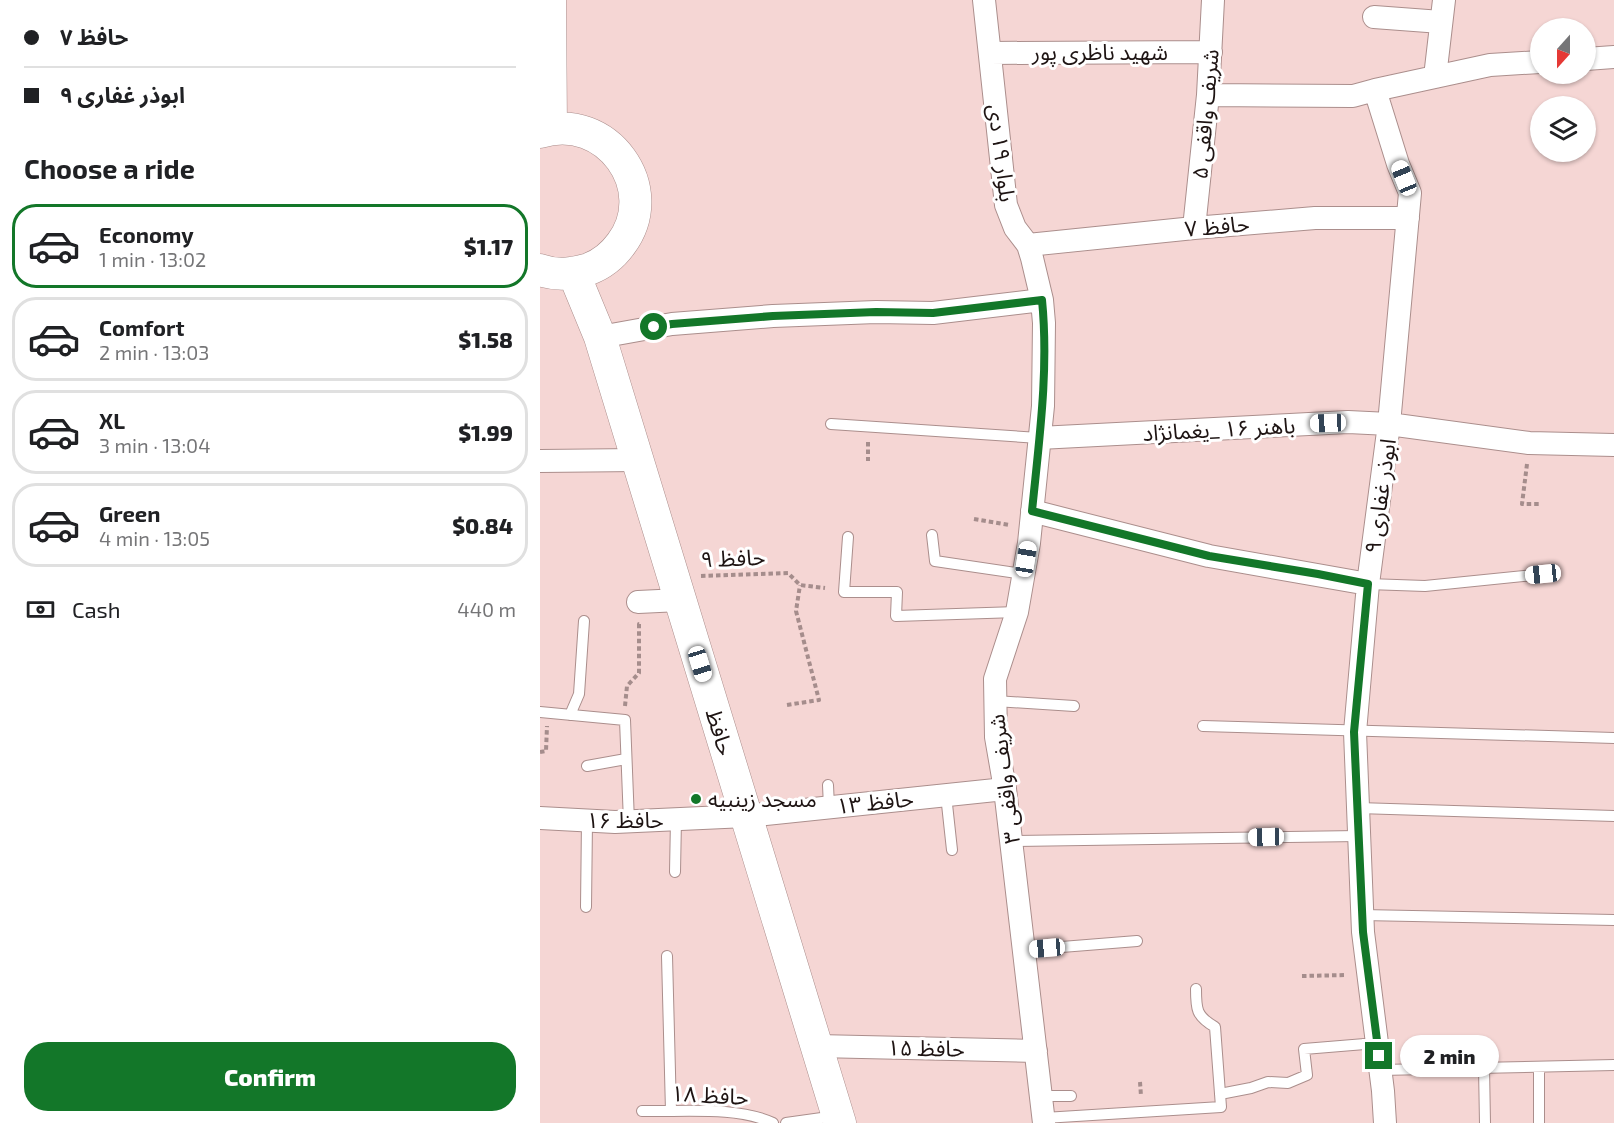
<!DOCTYPE html>
<meta charset="utf-8">
<style>
:root{--surface:#fff;--page:#f6f6f6;--text:#202124;--muted:#757577;--line:#e0e0e0;--accent:#137729}
body{margin:0;font-family:"Exo 2","Noto Sans Arabic",sans-serif;background:var(--page);color:var(--text);height:100vh;display:flex;flex-direction:column;font-size:22px;white-space:nowrap}
*{box-sizing:border-box;margin:0}
p{font-size:20px;color:var(--muted)}
.icon{flex:none;width:33px;height:33px;fill:none;stroke:currentColor;stroke-width:2;stroke-linecap:round;stroke-linejoin:round}
.map{position:relative;flex:1;overflow:hidden}
.sheet{display:flex;flex-direction:column;background:var(--surface);width:540px}
.sheet>*{flex:none}
.banner{display:grid;align-content:center;height:132px;padding:0 24px;background:var(--surface)}
.needle{width:39px;rotate:201deg}
.tools{position:absolute;left:990px;top:18px;display:grid;gap:12px}
.tools a{display:grid;place-items:center;width:66px;height:66px;border-radius:50%;background:var(--surface);box-shadow:0 2px 4px #0004;font-size:30px}
.end{position:absolute;width:27px;height:27px;margin:-14px;border:8px solid #137729;background:#fff;box-shadow:0 0 0 3px #fff}
.from{border-radius:50%}
.bubble{position:absolute;height:42px;border-radius:21px;background:var(--surface);box-shadow:0 2px 4px #0004;font-size:20px;font-weight:800;line-height:42px;text-align:center}
.car{position:absolute;width:18px;height:36px;margin:-18px -9px;border-radius:8px;box-shadow:0 0 4px 2px #0007;background:linear-gradient(#fff 24%,#345 0 40%,#fff 0 76%,#345 0 86%,#fff 0)}
.banner b{display:flex;align-items:center;gap:21px;height:57px;font-size:22px}
.banner b+b{border-top:2px solid var(--line)}
.banner i{width:15px;height:15px;background:var(--text)}
ul{padding:0;list-style:none}
li{display:flex;align-items:center;gap:18px;height:84px;margin:0 12px 9px;padding:0 12px;border:3px solid var(--line);border-radius:24px}
li div{flex:1}
li b{display:block;font-size:22px}
li em{font-style:normal;font-weight:800}
li.current{border-color:var(--accent)}
li>.icon{width:54px;height:54px;stroke-width:1.5}
h2{padding:0 24px;font-size:27px;line-height:72px}
.pay{display:flex;align-items:center;gap:15px;height:66px;padding:0 24px;font-size:22px}
.pay p{margin-inline-start:auto}
.primary-button{display:flex;gap:12px;margin-top:auto;padding:12px 24px}
.primary-button a{flex:1;height:69px;border-radius:24px;background:var(--accent);color:#fff;font-size:24px;font-weight:800;line-height:69px;text-align:center}
main{display:flex;flex:1;min-height:0}
.map>svg:first-child{display:block}
.lines{fill:none;stroke-linecap:round;stroke-linejoin:round}
.lane-casing{stroke:#ab8e8c;stroke-width:12}
.street-casing{stroke:#ab8e8c;stroke-width:24}
.secondary-casing{stroke:#ab8e8c;stroke-width:33}
.path{stroke:#a58d8c;stroke-width:4;stroke-dasharray:4.5 3;stroke-linecap:butt}
.lane{stroke:#fff;stroke-width:10}
.street{stroke:#fff;stroke-width:22}
.secondary{stroke:#fff;stroke-width:32}
.route{stroke:#137729;stroke-width:8}
.poi-dot{fill:#137729;stroke:#fff;stroke-width:2}
.labels{text-anchor:middle;stroke-width:6;stroke-linejoin:round;paint-order:stroke}
.street-label{font-size:22px;fill:#1e1413;stroke:#fff}
.poi-label{font-size:22px;fill:#1e1413;stroke:#fff;text-anchor:start}
</style>
<main>
<section class="sheet">
<div class="banner">
<b><i class="from"></i>حافظ ۷</b>
<b><i></i>ابوذر غفاری ۹</b>
</div>
<h2>Choose a ride</h2>
<ul>
<li class="current"><svg class="icon" aria-label="car" viewBox="0 0 24 24"><path d="M5 17H2v-5l4-1 3-4h7l3 4 3 1v5h-3M9 17h6M6 11h13"/><circle cx="7" cy="17" r="2"/><circle cx="17" cy="17" r="2"/></svg><div><b>Economy</b><p>1 min · 13:02</p></div><em>$1.17</em></li>
<li><svg class="icon" aria-label="car" viewBox="0 0 24 24"><path d="M5 17H2v-5l4-1 3-4h7l3 4 3 1v5h-3M9 17h6M6 11h13"/><circle cx="7" cy="17" r="2"/><circle cx="17" cy="17" r="2"/></svg><div><b>Comfort</b><p>2 min · 13:03</p></div><em>$1.58</em></li>
<li><svg class="icon" aria-label="car" viewBox="0 0 24 24"><path d="M5 17H2v-5l4-1 3-4h7l3 4 3 1v5h-3M9 17h6M6 11h13"/><circle cx="7" cy="17" r="2"/><circle cx="17" cy="17" r="2"/></svg><div><b>XL</b><p>3 min · 13:04</p></div><em>$1.99</em></li>
<li><svg class="icon" aria-label="car" viewBox="0 0 24 24"><path d="M5 17H2v-5l4-1 3-4h7l3 4 3 1v5h-3M9 17h6M6 11h13"/><circle cx="7" cy="17" r="2"/><circle cx="17" cy="17" r="2"/></svg><div><b>Green</b><p>4 min · 13:05</p></div><em>$0.84</em></li>
</ul>
<div class="pay"><svg class="icon" aria-label="cash" viewBox="0 0 24 24"><path d="M3 7h18v10H3z"/><circle cx="12" cy="12" r="2"/></svg>Cash<p>440 m</p></div>
<div class="primary-button"><a>Confirm</a></div>
</section>
<div class="map">
<svg width="1074" height="1123" viewBox="0 0 1074 1123">
<rect width="100%" height="100%" fill="#f5d6d4"/>
<g class="lines">
<defs>
<path id="lane" d="M291,424L499,438
M392,535L395,561L483,574
M308,537L304,592H357L356,616L477,612
M828,584L885,586L1003,574
M455,701L534,706
M0,712L85,720L89,822
M30,715L39,694L44,621
M663,726L1074,738
M47,766L86,759
M288,785L289,807
M406,795L412,850
M818,808L1074,816
M471,841L819,836
M135,872L136,819
M46,907L47,821
M822,915L1074,920
M484,950L597,941
M127,956L131,1111
M944,1067L945,1123
M999,1067V1123
M840,1070L1074,1065
M680,1094L711,1088L728,1082L748,1083L767,1075L764,1049L837,1043
M501,1096H531
M102,1111C143,1112 197,1106 233,1123
M504,1118L681,1107L675,1027C656,1016 656,1009 656,989
M246,1123L296,1116"/>
<path id="street" d="M444,0L466,205L475,228L488,245L492,258L502,300L504,323L503,406L489,543L477,612L455,679L456,737L465,789L504,1123
M834,17L901,22
M450,53L671,52
M1046,59L1074,57
M895,77L904,0
M835,90L858,164L870,193L849,424L828,584L815,732L823,932L843,1091L845,1123
M668,95L813,96L835,90L950,65L1000,62
M654,228L668,95L673,0
M488,245L654,228L775,218H868
M60,337L132,324L233,316L336,312L393,313L502,300
M499,438L808,422L849,424L989,443L1074,445
M0,461L98,460
M492,511L669,556L828,584
M98,602L140,600
M0,818L75,822L206,816L465,789
M277,1046L496,1051"/>
<path id="secondary" d="M10,0L11,129
M0,132C66,111 123,188 81,244C73,255 62,264 49,269C32,274 17,276 0,270
M34,274L60,337L300,1123"/>
</defs>
<use href="#lane" class="lane-casing"/>
<use href="#street" class="street-casing"/>
<use href="#secondary" class="secondary-casing"/>
<path class="path" d="M328,442V461
M987,464L982,504H999
M434,519L469,525
M161,576L248,573L260,585L285,588
M247,705L279,700L256,611L260,585
M85,706L87,686L99,673V624H101
M0,752L6,751L7,726
M762,976L806,975
M600,1082L601,1096"/>
<use href="#lane" class="lane"/>
<use href="#street" class="street"/>
<use href="#secondary" class="secondary"/>
</g>
<g class="lines">
<path class="route" d="M114,327L132,324L233,316L336,312L393,313L502,300C509,370 499,441 492,511L669,556L778,574L828,584L814,732L823,932L839,1056"/>
</g>
<circle class="poi-dot" cx="156" cy="799" r="6"/>
<g class="labels">
<g class="street-label">
<text x="560" y="60">شهید ناظری پور</text>
<text transform="translate(665 114) rotate(-85)" y="8">شریف واقفی ۵</text>
<text transform="translate(462 153) rotate(83)" y="8">بلوار ۱۹ دی</text>
<text transform="translate(677 226) rotate(-5)" y="8">حافظ ۷</text>
<text transform="translate(679 429) rotate(-3)" y="8">باهنر ۱۶ _یغمانژاد</text>
<text transform="translate(840 496) rotate(-82)" y="8">ابوذر غفاری ۹</text>
<text transform="translate(193 558) rotate(-2)" y="8">حافظ ۹</text>
<text transform="translate(180 732) rotate(73)" y="8">حافظ</text>
<text transform="translate(464 779) rotate(-97)" y="8">شریف واقفی ۳</text>
<text transform="translate(335 802) rotate(-6)" y="8">حافظ ۱۳</text>
<text x="85" y="828">حافظ ۱۶</text>
<text transform="translate(386 1048) rotate(1)" y="8">حافظ ۱۵</text>
<text transform="translate(170 1095) rotate(3)" y="8">حافظ ۱۸</text>
</g>
<g class="poi-label">
<text x="168" y="807">مسجد زینبیه</text>
</g>
</g>
</svg>
<div class="tools">
<a><svg class="needle" viewBox="-14 -14 28 28"><path d="M0-13l5 13h-10z" fill="#e53935"/><path d="M0 13l5-13h-10z" fill="#757577"/></svg></a>
<a><svg class="icon" aria-label="layers" viewBox="0 0 24 24"><path d="M12 4l9 5-9 5-9-5zM3 14l9 5 9-5"/></svg></a>
</div>
<i class="end from" style="left:114px;top:327px"></i>
<i class="end" style="left:839px;top:1056px"></i>
<div class="bubble" style="left:860px;top:1035px;width:99px">2 min</div>
<i class="car" style="left:864px;top:178px;rotate:338deg"></i>
<i class="car" style="left:788px;top:423px;rotate:268deg"></i>
<i class="car" style="left:486px;top:559px;rotate:9deg"></i>
<i class="car" style="left:1003px;top:574px;rotate:264deg"></i>
<i class="car" style="left:160px;top:664px;rotate:163deg"></i>
<i class="car" style="left:726px;top:837px;rotate:269deg"></i>
<i class="car" style="left:507px;top:948px;rotate:265deg"></i>
</div>
</main>
